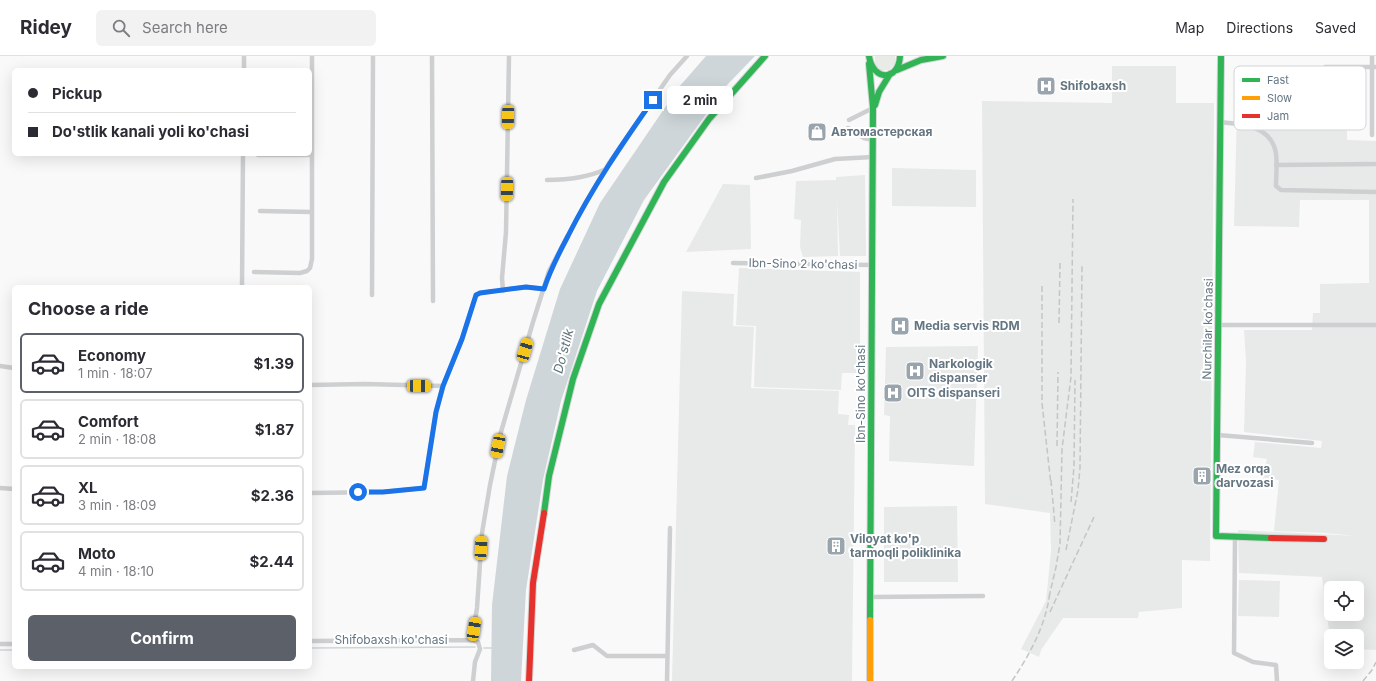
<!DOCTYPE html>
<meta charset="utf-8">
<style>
:root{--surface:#fff;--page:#f2f2f3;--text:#2b2b33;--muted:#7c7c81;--line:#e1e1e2;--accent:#5c6169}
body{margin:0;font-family:Inter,sans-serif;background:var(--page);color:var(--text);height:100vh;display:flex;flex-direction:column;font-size:15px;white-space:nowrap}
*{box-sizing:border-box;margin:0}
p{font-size:13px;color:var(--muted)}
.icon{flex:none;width:22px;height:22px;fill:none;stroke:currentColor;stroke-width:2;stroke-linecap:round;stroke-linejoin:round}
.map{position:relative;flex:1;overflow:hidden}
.side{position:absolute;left:12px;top:229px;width:300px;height:384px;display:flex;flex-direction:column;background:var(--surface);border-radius:6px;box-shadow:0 4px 16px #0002}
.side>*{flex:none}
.hud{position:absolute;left:12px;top:12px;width:300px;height:88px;border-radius:6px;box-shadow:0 4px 16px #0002;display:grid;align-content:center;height:88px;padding:0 16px;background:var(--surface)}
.controls{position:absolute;left:1324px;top:525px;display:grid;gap:8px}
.controls a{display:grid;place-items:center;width:40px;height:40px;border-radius:6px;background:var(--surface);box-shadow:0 4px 16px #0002;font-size:20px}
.end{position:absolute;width:18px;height:18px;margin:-9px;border:5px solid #1a73e8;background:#fff;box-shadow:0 0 0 2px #fff}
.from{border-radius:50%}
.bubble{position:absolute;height:28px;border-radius:6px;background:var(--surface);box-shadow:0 4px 16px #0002;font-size:13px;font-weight:700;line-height:28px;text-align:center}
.car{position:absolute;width:12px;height:24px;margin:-12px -6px;border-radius:5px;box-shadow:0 0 3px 1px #0007;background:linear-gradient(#f5c518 24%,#345 0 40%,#f5c518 0 76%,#345 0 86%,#f5c518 0)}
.hud b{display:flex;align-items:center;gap:14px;height:38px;font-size:15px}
.hud b+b{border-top:1px solid var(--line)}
.hud i{width:10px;height:10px;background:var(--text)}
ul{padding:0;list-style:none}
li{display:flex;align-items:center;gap:12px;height:60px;margin:0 8px 6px;padding:0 8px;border:2px solid var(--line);border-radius:6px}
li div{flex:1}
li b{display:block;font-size:15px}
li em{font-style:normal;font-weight:700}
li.on{border-color:var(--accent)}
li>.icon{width:36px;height:36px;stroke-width:1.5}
h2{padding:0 16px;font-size:18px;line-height:48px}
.action{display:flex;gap:8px;margin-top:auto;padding:8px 16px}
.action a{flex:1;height:46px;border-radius:6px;background:var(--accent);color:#fff;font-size:16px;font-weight:700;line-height:46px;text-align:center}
header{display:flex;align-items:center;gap:24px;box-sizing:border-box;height:56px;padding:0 20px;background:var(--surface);border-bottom:1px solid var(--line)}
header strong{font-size:19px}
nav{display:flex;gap:22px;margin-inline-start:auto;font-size:14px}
.search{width:280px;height:36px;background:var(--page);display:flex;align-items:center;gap:10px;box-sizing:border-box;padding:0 14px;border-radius:6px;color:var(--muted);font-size:15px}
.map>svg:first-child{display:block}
.built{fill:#e8e9e9;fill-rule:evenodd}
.green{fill:#e8ebe6}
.water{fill:#ced6d9}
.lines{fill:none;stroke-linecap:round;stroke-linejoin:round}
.stream{stroke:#ced6d9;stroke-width:1.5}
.fast-casing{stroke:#d5d6d7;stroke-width:8}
.slow-casing{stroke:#d5d6d7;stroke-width:8}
.jam-casing{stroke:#d5d6d7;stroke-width:8}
.street{stroke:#cecfd0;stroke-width:4.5}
.fast{stroke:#30b455;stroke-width:6}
.slow{stroke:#ff9f0a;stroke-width:6}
.jam{stroke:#e5322d;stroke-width:6}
.rail{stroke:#c3c5c6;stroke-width:1.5;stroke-dasharray:6 3;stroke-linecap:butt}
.route{stroke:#1a73e8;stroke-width:5}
.labels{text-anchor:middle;stroke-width:4;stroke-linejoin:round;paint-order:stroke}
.poi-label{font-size:12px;font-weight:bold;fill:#657683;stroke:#fff;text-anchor:start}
.street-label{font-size:12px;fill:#657683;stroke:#fff}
.water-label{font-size:13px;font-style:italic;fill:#60757c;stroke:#fff}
.key{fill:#fff;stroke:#d1d6da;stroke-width:1}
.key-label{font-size:11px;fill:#657683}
</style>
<header>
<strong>Ridey</strong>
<div class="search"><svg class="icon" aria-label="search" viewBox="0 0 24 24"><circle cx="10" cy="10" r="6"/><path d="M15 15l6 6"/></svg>Search here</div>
<nav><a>Map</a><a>Directions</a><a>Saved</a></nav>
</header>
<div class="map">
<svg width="1376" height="625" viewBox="0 0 1376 625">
<rect width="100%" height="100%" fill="#f9f9f9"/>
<path class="built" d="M1112,10H1176V47H1214L1210,505L1182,504V552L1139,556L1138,562H1063L1041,594L1039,601L1021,593L1046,545L1051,495L1050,457L985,448L982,45L1112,47Z
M1237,56L1300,57V59L1323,60V71L1347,72V84L1376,85V594L1357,593V580H1331V591L1322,521L1239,517L1238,474L1357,480L1324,477L1274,475L1279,424L1263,422L1267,403L1253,401L1255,386L1321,392L1322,385L1244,376L1246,306L1244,274H1312L1313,257H1320V228L1369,227V144H1300L1299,171L1234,170ZM1331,532H1357V558H1331Z
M892,112L976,114V151L892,150Z
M865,119L866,200H840L837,145L838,200L803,201L800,191L801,164L794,163L796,125L836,124V121Z
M723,128L750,129L751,193L686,196Z
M739,212L860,216V317H842L841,334L754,331L756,270L736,269Z
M682,235L734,238L733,270L754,271L751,332L839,335L838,358L849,359L848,369H855L852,625H672Z
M978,290L974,410L889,405L890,360L884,359L886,291Z
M957,450L958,526H884V451Z
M1239,524L1280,525L1279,561L1238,560Z"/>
<path class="green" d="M875,0H895V8L889,14H880L875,8Z"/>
<path class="water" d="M706,0H755L728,28L644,144L597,235L561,345L543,424L526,534L521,625H491L492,549L507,420L526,344L560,233L600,147L679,31Z"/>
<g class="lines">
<path class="stream" d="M310,592L475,591
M484,592H492
M0,594H14"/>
<defs>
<path id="fast" d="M869,0C873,26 899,25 900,0
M1221,0L1216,480L1271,482
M869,8L873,52L870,564
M897,14L921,4L943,0
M875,49L879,36L890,18
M544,457L549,420L573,323L599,248L664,126L709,63L765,0"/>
<path id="slow" d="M870,625V564"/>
<path id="jam" d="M1271,482L1324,483
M529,625L533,527L544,457"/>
</defs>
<use href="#fast" class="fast-casing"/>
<use href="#slow" class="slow-casing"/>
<use href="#jam" class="jam-casing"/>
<path class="street" d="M432,0L433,245
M1325,11H1376
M244,14V0
M849,64L873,52
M1220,66C1240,68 1268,69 1275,93C1278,102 1276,119 1276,130L1281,134L1376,136
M848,72L864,82L873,84
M1372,79V0
M258,99H312
M1276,109L1376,108
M756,122L792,115L835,103L873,101
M547,124C567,124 587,122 606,113
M260,155L312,156
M733,207L873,209
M254,216L300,217L307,215L310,212L312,203V0
M242,231L243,98
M503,235L502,222L506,176L509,0
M372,239L373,0
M1219,269H1376
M0,310L14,312
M310,329L365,328L443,330
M1218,379L1312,387
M0,432L14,433
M310,437L383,436L424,432L436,356L443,330L462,283L476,239L480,237L526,231L544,233
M1235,481L1234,597L1253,606L1276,609L1277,625
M871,541L983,540
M472,584L477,552L482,477L490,429L501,376L533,266L549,215L583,151L609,107L670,19L687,0
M310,585L472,584L478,586L480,593L475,606L473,625
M0,588H14
M574,594L593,589L607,600H667
M667,625L670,472"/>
<use href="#fast" class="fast"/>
<use href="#slow" class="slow"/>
<use href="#jam" class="jam"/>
<path class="rail" d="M1042,230V347L1051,429
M1059,267L1060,206
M1057,390L1058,316
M1051,424L1055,469
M1071,446L1074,410L1075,324
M1066,494L1078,434L1080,412L1082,210
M1049,541L1056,511L1060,488L1062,393L1071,321L1073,143
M1050,556L1094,461
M1012,625C1030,598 1046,569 1050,536
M1363,625L1372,614L1376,606"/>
</g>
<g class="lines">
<path class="route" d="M358,436H383L424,432L436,356L443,330L462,283L476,239L480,237L526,231L544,233C550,214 559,197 568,180C592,132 622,88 653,44"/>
</g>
<defs>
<symbol id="hospital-square" viewBox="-11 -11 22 22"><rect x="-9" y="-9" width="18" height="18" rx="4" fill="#99a4ac" stroke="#fff"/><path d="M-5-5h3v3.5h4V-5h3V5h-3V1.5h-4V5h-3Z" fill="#fff"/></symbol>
<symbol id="shop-square" viewBox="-11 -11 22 22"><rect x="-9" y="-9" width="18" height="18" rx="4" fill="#99a4ac" stroke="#fff"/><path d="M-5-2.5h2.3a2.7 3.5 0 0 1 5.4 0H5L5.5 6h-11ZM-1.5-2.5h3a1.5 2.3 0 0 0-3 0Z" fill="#fff"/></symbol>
<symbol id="building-square" viewBox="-11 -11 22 22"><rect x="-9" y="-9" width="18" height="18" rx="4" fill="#99a4ac" stroke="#fff"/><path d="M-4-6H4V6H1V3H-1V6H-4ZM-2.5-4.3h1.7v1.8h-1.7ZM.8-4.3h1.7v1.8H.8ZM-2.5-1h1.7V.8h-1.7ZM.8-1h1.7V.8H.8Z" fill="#fff"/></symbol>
</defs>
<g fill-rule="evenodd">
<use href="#hospital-square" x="1035" y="19" width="22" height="22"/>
<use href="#shop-square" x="806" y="65" width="22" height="22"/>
<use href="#hospital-square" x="889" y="259" width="22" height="22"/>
<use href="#hospital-square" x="904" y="304" width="22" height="22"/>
<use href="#hospital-square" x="882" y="326" width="22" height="22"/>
<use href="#building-square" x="1191" y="409" width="22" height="22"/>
<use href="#building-square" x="825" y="479" width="22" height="22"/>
</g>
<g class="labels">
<g class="poi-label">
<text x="1060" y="34">Shifobaxsh</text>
<text x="831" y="80">Автомастерская</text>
<text x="914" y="274">Media servis RDM</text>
<text x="929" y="312">Narkologik<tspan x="929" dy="14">dispanser</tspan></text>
<text x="907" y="341">OITS dispanseri</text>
<text x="1216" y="417">Mez orqa<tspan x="1216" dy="14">darvozasi</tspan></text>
<text x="850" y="487">Viloyat ko'p<tspan x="850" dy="14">tarmoqli poliklinika</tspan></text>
</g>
<g class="street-label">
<text transform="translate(803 208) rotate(1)" y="4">Ibn-Sino 2 ko'chasi</text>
<text transform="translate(1208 273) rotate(-89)" y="4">Nurchilar ko'chasi</text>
<text transform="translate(861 338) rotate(-90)" y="4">Ibn-Sino ko'chasi</text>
<text x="391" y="588">Shifobaxsh ko'chasi</text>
</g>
<g class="water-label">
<text transform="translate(563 295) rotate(-75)" y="5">Do'stlik</text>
</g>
</g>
<rect x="1234" y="10" width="132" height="64" rx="6" class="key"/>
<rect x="1242" y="22" width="18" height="4" fill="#30b455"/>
<rect x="1242" y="40" width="18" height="4" fill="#ff9f0a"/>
<rect x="1242" y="58" width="18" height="4" fill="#e5322d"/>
<g class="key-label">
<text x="1267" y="28">Fast</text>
<text x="1267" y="46">Slow</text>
<text x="1267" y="64">Jam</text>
</g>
</svg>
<div class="controls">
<a><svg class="icon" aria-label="locate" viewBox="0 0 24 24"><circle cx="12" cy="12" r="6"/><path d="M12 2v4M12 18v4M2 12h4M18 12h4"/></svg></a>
<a><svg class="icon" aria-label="layers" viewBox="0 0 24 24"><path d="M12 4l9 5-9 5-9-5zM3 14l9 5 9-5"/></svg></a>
</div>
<i class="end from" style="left:358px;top:436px"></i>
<i class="end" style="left:653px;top:44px"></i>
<div class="bubble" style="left:667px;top:30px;width:66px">2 min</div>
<i class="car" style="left:508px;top:61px;rotate:181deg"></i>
<i class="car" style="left:507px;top:133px;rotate:181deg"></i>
<i class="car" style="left:525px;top:294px;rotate:16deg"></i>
<i class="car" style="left:419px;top:330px;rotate:90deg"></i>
<i class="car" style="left:498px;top:390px;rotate:191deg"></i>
<i class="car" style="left:481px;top:492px;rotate:3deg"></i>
<i class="car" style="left:474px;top:573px;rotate:9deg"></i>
<div class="hud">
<b><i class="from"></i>Pickup</b>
<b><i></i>Do'stlik kanali yoli ko'chasi</b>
</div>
<section class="side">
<h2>Choose a ride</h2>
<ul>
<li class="on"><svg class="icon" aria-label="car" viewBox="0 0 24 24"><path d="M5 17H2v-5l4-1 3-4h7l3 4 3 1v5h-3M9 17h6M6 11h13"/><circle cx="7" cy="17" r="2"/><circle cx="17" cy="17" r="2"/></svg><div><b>Economy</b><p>1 min · 18:07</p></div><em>$1.39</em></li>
<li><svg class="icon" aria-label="car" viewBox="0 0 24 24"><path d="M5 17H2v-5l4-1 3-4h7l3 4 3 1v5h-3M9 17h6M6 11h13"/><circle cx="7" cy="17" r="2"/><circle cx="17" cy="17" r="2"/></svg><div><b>Comfort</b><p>2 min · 18:08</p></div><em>$1.87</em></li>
<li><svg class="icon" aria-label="car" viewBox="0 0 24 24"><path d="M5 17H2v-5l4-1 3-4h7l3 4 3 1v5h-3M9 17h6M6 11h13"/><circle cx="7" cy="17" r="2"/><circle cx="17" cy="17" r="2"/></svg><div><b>XL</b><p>3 min · 18:09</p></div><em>$2.36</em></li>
<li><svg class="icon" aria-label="car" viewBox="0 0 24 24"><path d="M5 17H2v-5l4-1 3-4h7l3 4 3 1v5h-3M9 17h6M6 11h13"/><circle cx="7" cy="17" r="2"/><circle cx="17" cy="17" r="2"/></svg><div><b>Moto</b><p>4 min · 18:10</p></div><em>$2.44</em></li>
</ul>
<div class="action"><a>Confirm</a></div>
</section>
</div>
